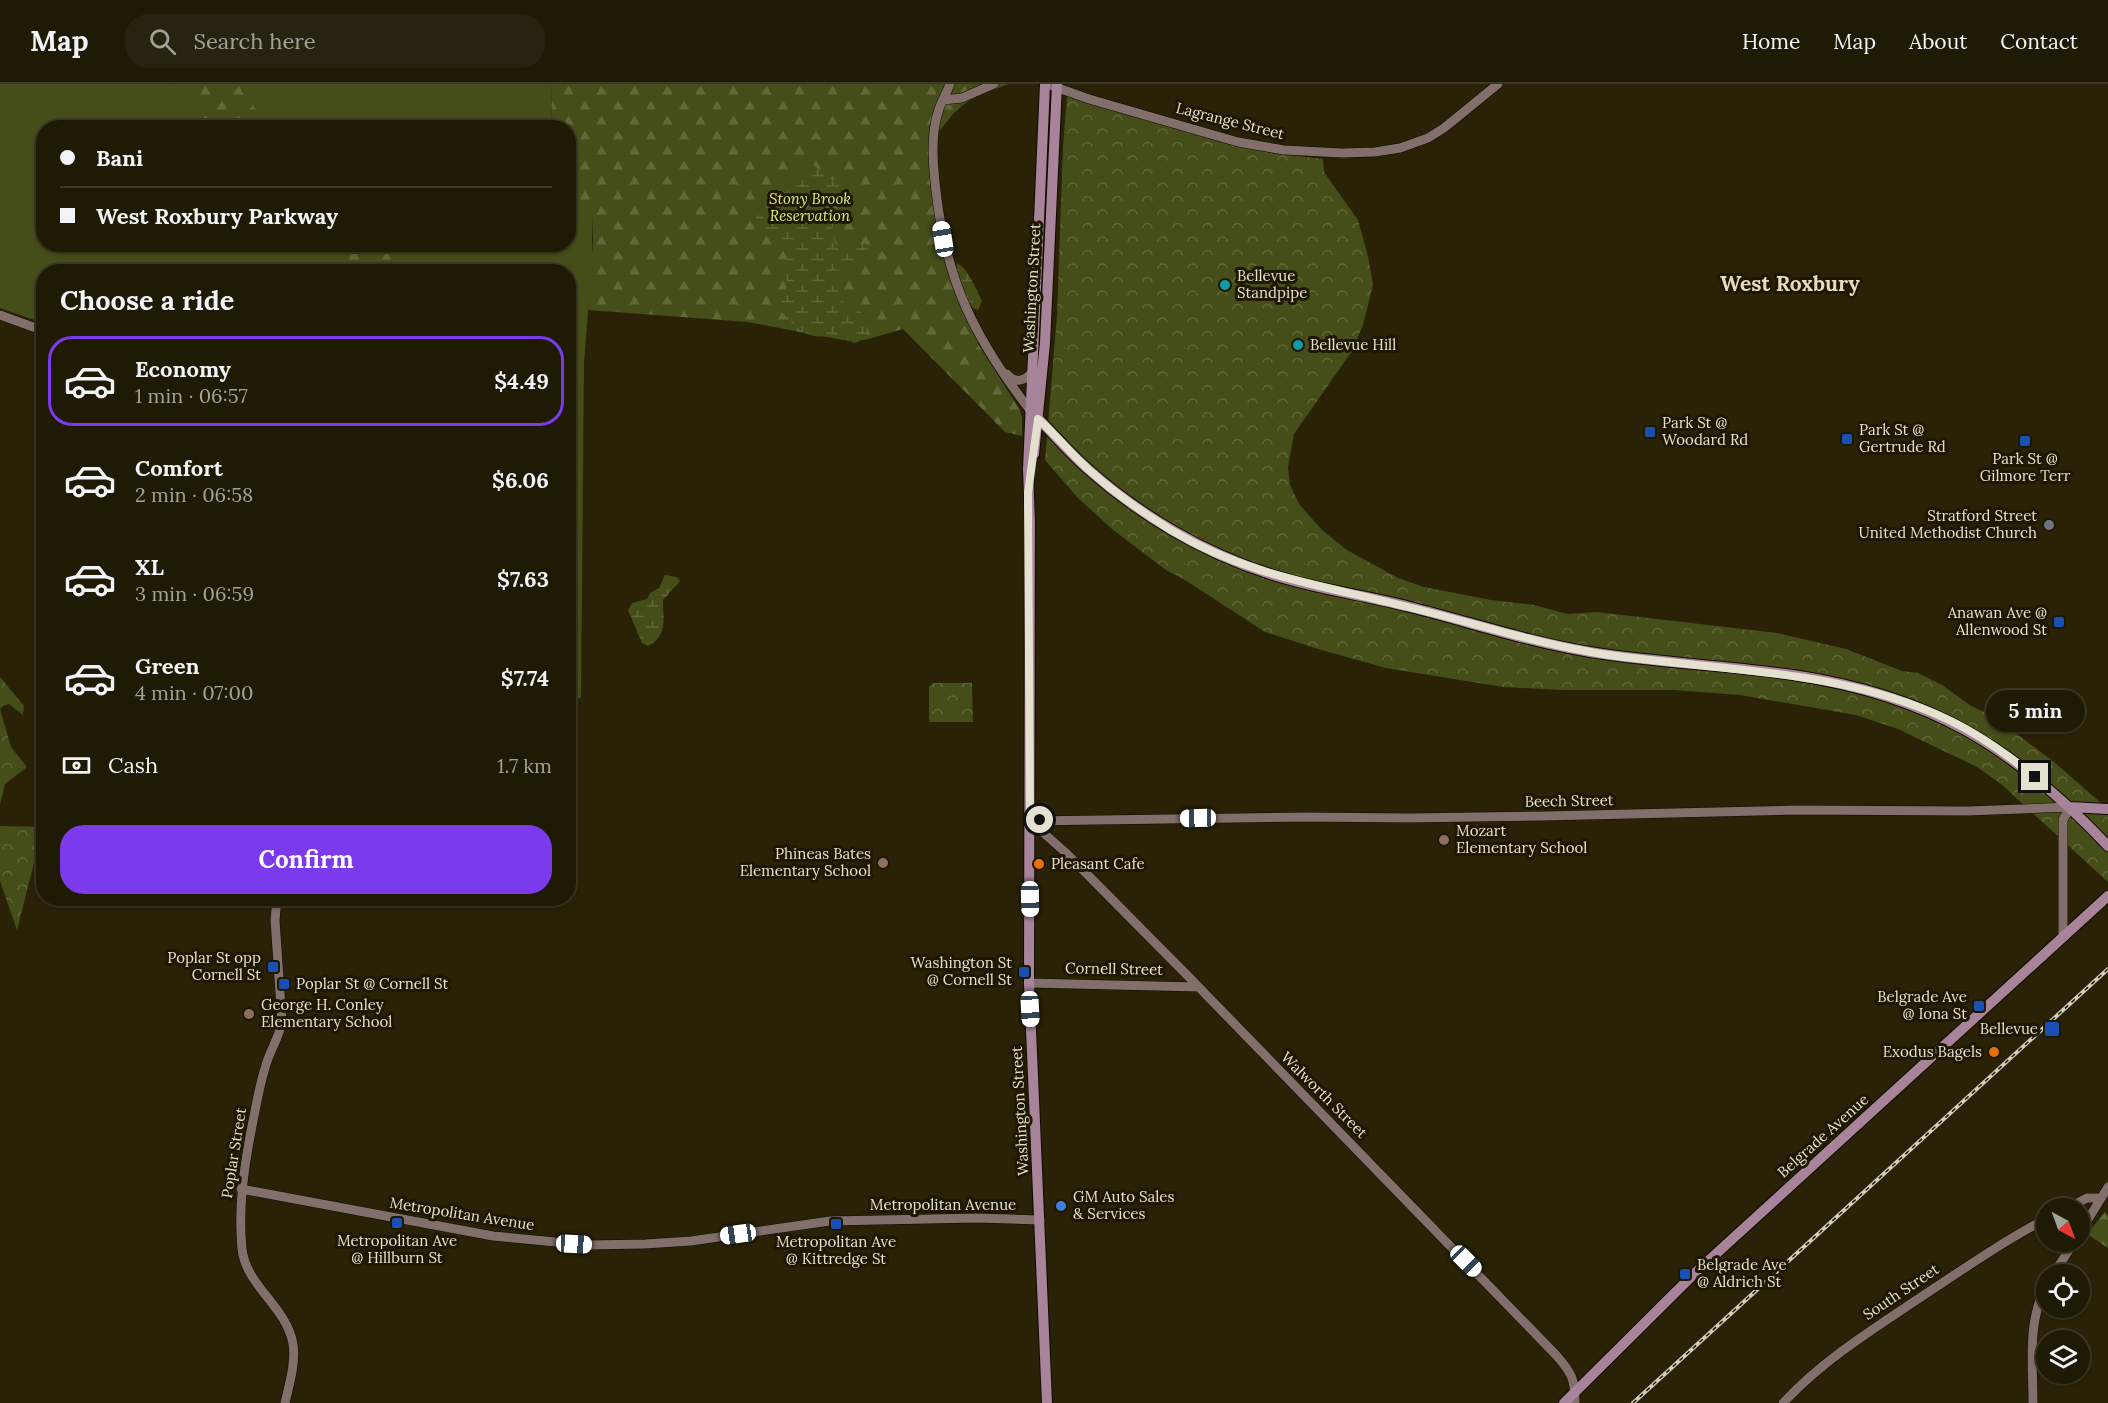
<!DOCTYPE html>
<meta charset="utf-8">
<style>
:root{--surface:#1f1a04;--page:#27230e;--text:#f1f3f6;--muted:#a1a19a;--line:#3c3826;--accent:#7c3aed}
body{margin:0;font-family:Lora,serif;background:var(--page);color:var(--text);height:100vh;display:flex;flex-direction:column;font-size:22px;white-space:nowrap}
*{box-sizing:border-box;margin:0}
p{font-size:20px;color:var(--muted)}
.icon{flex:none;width:33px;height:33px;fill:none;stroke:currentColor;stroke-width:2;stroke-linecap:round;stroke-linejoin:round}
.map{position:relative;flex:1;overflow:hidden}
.side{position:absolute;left:36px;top:180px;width:540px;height:642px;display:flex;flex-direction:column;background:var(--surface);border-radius:24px;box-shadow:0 2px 4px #0004,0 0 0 2px var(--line)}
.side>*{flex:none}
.guide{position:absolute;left:36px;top:36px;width:540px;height:132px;border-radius:24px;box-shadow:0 2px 4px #0004,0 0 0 2px var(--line);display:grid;align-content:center;height:132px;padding:0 24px;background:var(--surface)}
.needle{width:39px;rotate:139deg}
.fabs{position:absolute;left:2036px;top:1114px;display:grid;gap:12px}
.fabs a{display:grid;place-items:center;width:54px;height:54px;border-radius:50%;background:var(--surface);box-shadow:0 2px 4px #0004,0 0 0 2px var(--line);font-size:30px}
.end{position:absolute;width:27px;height:27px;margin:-14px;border:8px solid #e5e1d1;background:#111;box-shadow:0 0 0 3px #111}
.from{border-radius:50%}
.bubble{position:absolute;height:42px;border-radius:21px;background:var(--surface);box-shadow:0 2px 4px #0004,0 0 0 2px var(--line);font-size:20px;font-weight:700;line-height:42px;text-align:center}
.car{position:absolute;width:18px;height:36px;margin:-18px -9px;border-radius:8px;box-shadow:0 0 4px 2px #0007;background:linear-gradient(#fff 24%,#345 0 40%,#fff 0 76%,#345 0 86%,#fff 0)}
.guide b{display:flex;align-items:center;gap:21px;height:57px;font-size:22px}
.guide b+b{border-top:2px solid var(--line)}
.guide i{width:15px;height:15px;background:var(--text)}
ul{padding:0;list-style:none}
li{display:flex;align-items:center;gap:18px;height:90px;margin:0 12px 9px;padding:0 12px;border:3px solid transparent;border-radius:24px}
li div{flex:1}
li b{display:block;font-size:22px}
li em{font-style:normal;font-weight:700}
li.current{border-color:var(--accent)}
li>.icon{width:54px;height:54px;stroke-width:1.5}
h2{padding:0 24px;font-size:27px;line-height:72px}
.pay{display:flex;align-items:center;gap:15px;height:66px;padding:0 24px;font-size:22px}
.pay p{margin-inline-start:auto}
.action{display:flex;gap:12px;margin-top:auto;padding:12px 24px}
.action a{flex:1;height:69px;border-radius:24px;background:var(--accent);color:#fff;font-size:24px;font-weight:700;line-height:69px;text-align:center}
header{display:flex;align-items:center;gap:36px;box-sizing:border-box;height:84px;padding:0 30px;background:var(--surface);border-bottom:2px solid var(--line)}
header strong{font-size:28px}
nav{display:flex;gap:33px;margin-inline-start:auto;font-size:21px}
.search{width:420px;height:54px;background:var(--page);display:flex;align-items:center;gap:15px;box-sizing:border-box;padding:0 21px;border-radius:24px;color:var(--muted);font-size:22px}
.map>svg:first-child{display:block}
.grass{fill:#454e18}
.forest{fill:url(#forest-firs)}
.wetland{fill:url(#wetland-marsh)}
.park{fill:url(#park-crowns)}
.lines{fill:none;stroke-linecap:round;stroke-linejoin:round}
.secondary-casing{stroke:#110b00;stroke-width:10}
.primary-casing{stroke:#110b00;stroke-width:12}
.secondary{stroke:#826e6a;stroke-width:9}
.primary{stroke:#a78499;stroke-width:10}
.rail-casing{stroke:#d2cebd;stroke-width:4}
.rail{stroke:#1f1800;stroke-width:1.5;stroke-dasharray:4.5;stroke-linecap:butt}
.route{stroke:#e5e1d1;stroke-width:8}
.culture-dot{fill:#0f9aa8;stroke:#1f1800;stroke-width:2}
.transit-dot{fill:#1a4fb4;stroke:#1f1800;stroke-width:2}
.worship-dot{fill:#6b7280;stroke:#1f1800;stroke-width:2}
.education-dot{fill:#8d6e63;stroke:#1f1800;stroke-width:2}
.food-dot{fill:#e8710a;stroke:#1f1800;stroke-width:2}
.shop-dot{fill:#3f7fe0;stroke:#1f1800;stroke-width:2}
.labels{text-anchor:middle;stroke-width:6;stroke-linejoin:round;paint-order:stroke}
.street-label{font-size:15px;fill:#e5e1d1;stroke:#1f1800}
.park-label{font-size:15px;font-style:italic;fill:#d8ec86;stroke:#1f1800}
.poi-label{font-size:15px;fill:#e5e1d1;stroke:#1f1800;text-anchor:start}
.district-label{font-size:21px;font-weight:bold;fill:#e5ddbd;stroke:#1f1800}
</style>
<header>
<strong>Map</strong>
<div class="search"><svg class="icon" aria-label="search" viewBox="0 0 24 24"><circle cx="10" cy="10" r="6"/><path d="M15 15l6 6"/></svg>Search here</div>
<nav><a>Home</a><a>Map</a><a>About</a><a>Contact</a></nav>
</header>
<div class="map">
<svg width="2108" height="1319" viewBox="0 0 2108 1319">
<defs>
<pattern id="forest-firs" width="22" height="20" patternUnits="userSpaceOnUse" patternTransform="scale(1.5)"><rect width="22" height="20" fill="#454e18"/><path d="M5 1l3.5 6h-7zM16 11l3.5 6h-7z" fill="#606739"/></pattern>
<pattern id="wetland-marsh" width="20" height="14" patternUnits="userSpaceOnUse" patternTransform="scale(1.5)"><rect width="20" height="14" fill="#454e18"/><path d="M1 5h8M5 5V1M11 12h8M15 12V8" fill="none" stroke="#606739"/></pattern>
<pattern id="park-crowns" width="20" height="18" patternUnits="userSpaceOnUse" patternTransform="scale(1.5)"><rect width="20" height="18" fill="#454e18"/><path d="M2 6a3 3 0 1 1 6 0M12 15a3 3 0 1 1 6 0" fill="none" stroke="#606739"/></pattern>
</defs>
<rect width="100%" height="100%" fill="#292206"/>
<path class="grass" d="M0,0H552L551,43L44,44V160H568L569,130L592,129V177L584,279L581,614H568V188H44L43,239L0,224Z"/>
<path class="forest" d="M169,0H239L260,32L273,43H208L194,17Z
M552,0H1008L975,13L963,21L953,30L936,51L939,134L976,243L978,260L1020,326L1022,334V352L1005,348L903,245L865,256L848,257L748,238L588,226L593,157L592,130H569L568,44H551Z
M317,161H384L396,187H341Z
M2105,1128L2108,1131V1164L2087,1150Z"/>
<path class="wetland" d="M811,80C818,83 821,88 827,93C838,101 849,87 852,109C837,120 825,147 838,163L853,166L864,159L872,164L874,168L844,190L839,200V209L842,217L861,228L864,232L867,249C854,267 851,256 839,247C835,248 830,251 826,252C801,256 786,233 773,217L775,212L783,211L788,199L782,187L794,163C784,151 764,149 752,139C760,125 777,117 789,106C800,95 795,89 811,80Z
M957,179C969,186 976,205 982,217L978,226C963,223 954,192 957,179Z
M665,491L677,493L680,497L663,516C663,535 668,552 648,562L642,559L628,526L632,519L647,515L650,509L659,504Z"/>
<path class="park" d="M1067,12L1226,58L1272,69L1323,75L1324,88L1358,136L1368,172L1373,201L1363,241L1352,267L1294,350L1288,383L1290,401L1299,420L1322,446L1347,466L1398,494L1424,503L1491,516L1534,521L1567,530L1597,528L1777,549L1846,565L1902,587L1918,589L1942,601L1971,622L1993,632L2054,678L2108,725V798L2001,700L1977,683L1898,645L1856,631L1740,611L1674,606H1561L1503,603L1386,584L1318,565L1265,548L1185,496L1166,486L1112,445L1077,413L1045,376L1057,231L1063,62Z
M0,593L24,622L23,631L9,620L3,622L0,625L11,663L27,683L5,700L0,721Z
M933,599H972L973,638H930L929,635V602Z
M0,742L43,743L17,846L0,797Z"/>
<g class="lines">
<defs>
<path id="secondary" d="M950,0C947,8 942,17 939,25C930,51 933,80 936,107C946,197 975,255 1030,326
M1047,0L1089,15L1238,58L1284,66L1342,69L1375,68L1400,64L1428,54L1444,44L1498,0
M943,16L962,14L994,0
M0,231L44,247
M1007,290C1015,300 1025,297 1032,288
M1030,737L1304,733L1409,734L1545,732L1796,726L1968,727L2070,723
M1030,737L1065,768L1186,890L1556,1271C1572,1289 1575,1295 1575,1319
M277,814L275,836L282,938C279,954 269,968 265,984C259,1003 256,1023 252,1042C244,1084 238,1122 242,1165C246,1202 287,1223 293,1260C296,1279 289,1301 285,1319
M2063,853V736L2070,723
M1029,899L1198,903
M241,1105L493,1152L588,1161L645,1160L691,1157L830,1137L977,1134L1040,1136
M2066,1125L2087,1114H2101
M2079,1150L2108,1103
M2053,1191L2074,1158
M1783,1319C1823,1276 1873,1245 1921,1213C1962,1186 2002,1158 2046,1135
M2033,1319C2033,1281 2027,1237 2046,1203"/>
<path id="primary" d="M1045,0L1028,385L1030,439L1029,899L1047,1319
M1030,326C1050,346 1068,368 1089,386C1141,432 1204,469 1270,490C1315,505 1363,511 1410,523C1470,538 1529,558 1590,568C1658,579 1726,581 1793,591C1930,611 2014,663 2108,762
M1034,370L1045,259L1057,0
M2070,723L2108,725
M1564,1319L1695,1189L2108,812"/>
</defs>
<use href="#secondary" class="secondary-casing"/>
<use href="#primary" class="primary-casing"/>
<use href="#secondary" class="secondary"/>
<use href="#primary" class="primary"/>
<defs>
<path id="rail" d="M1633,1319L2108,885"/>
</defs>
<use href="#rail" class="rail-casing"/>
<use href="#rail" class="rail"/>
</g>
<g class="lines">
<path class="route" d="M1040,736L1030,737L1028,409L1038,335C1056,351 1070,369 1088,385C1113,408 1142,428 1171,446C1249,493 1323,501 1408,523C1475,539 1540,561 1609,571C1723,587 1843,585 1949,636C1980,651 2008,671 2035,693"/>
</g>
<g class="culture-dot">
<circle cx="1225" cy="201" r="6"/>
<circle cx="1298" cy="261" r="6"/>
</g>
<g class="transit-dot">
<rect x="1644" y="342" width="12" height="12" rx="3"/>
<rect x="1841" y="349" width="12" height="12" rx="3"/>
<rect x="2019" y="351" width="12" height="12" rx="3"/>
<rect x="2053" y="532" width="12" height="12" rx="3"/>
<rect x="267" y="877" width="12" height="12" rx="3"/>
<rect x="1018" y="882" width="12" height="12" rx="3"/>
<rect x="278" y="894" width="12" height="12" rx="3"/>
<rect x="1973" y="916" width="12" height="12" rx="3"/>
<rect x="2044" y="937" width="16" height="16" rx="3"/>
<rect x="391" y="1133" width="12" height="12" rx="3"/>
<rect x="830" y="1134" width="12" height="12" rx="3"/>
<rect x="1679" y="1184" width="12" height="12" rx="3"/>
</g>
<circle class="worship-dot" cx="2049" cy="441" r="6"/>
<g class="education-dot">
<circle cx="1444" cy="756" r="6"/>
<circle cx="883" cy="779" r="6"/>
<circle cx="249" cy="930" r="6"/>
</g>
<g class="food-dot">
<circle cx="1039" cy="780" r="6"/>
<circle cx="1994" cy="968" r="6"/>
</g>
<circle class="shop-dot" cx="1061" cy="1122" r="6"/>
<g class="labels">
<g class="street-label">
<text transform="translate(1230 37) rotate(14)" y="5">Lagrange Street</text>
<text transform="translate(1032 204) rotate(-87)" y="5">Washington Street</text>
<text transform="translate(1569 717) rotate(-1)" y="5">Beech Street</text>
<text transform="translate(1114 885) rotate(1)" y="5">Cornell Street</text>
<text transform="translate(1324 1011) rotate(45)" y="5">Walworth Street</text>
<text transform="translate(1020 1027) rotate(-93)" y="5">Washington Street</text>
<text transform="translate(1823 1052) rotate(-42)" y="5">Belgrade Avenue</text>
<text transform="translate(234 1069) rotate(-81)" y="5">Poplar Street</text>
<text x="943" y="1126">Metropolitan Avenue</text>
<text transform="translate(462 1130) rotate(9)" y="5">Metropolitan Avenue</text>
<text transform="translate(1901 1208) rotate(-34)" y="5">South Street</text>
</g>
<g class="park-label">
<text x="810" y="120">Stony Brook<tspan x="810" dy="17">Reservation</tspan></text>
</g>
<g class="poi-label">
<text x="1237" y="197">Bellevue<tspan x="1237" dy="17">Standpipe</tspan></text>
<text x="1310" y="266">Bellevue Hill</text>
<text x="1662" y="344">Park St @<tspan x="1662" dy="17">Woodard Rd</tspan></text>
<text x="1859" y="351">Park St @<tspan x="1859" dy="17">Gertrude Rd</tspan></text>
<text x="2025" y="380" text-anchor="middle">Park St @<tspan x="2025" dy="17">Gilmore Terr</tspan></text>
<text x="2037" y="437" text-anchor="end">Stratford Street<tspan x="2037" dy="17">United Methodist Church</tspan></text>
<text x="2047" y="534" text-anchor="end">Anawan Ave @<tspan x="2047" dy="17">Allenwood St</tspan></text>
<text x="1456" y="752">Mozart<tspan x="1456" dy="17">Elementary School</tspan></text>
<text x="871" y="775" text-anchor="end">Phineas Bates<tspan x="871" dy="17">Elementary School</tspan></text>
<text x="1051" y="785">Pleasant Cafe</text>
<text x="261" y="879" text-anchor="end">Poplar St opp<tspan x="261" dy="17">Cornell St</tspan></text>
<text x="1012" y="884" text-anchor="end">Washington St<tspan x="1012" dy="17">@ Cornell St</tspan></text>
<text x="296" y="905">Poplar St @ Cornell St</text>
<text x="1967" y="918" text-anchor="end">Belgrade Ave<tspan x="1967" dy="17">@ Iona St</tspan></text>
<text x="261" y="926">George H. Conley<tspan x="261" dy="17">Elementary School</tspan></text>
<text x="2038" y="950" text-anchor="end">Bellevue</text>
<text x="1982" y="973" text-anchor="end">Exodus Bagels</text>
<text x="1073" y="1118">GM Auto Sales<tspan x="1073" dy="17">&amp; Services</tspan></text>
<text x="397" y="1162" text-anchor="middle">Metropolitan Ave<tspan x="397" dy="17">@ Hillburn St</tspan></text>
<text x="836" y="1163" text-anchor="middle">Metropolitan Ave<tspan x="836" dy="17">@ Kittredge St</tspan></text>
<text x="1697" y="1186">Belgrade Ave<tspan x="1697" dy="17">@ Aldrich St</tspan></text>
</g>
<g class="district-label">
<text x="1790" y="207">West Roxbury</text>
</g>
</g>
</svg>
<div class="fabs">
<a><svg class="needle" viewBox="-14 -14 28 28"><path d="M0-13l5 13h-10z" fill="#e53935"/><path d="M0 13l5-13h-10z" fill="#a1a19a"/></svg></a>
<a><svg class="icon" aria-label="locate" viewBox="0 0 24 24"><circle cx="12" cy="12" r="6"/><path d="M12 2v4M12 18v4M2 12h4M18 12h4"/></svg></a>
<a><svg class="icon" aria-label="layers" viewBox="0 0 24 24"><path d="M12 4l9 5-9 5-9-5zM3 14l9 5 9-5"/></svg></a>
</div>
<i class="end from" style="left:1040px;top:736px"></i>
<i class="end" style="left:2035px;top:693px"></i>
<div class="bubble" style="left:1986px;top:606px;width:99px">5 min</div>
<i class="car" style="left:943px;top:155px;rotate:351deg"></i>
<i class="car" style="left:1198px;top:734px;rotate:269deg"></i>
<i class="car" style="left:1030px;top:815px;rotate:179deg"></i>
<i class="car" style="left:1030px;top:925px;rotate:177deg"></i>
<i class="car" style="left:738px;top:1150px;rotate:262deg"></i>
<i class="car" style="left:574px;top:1160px;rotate:93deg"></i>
<i class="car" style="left:1466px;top:1177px;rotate:135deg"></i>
<div class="guide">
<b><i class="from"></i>Bani</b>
<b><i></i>West Roxbury Parkway</b>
</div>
<section class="side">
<h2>Choose a ride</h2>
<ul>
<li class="current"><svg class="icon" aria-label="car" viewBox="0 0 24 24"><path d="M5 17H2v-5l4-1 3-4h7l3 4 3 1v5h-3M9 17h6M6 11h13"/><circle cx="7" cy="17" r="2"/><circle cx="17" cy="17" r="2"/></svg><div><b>Economy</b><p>1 min · 06:57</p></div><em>$4.49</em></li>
<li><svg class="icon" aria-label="car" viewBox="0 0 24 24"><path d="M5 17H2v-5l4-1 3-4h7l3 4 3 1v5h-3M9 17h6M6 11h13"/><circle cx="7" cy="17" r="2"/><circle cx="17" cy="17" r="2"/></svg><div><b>Comfort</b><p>2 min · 06:58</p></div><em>$6.06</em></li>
<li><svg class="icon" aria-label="car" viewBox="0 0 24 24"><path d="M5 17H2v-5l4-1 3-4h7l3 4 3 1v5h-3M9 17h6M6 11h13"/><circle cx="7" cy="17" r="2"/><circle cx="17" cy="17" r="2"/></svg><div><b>XL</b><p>3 min · 06:59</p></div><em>$7.63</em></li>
<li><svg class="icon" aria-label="car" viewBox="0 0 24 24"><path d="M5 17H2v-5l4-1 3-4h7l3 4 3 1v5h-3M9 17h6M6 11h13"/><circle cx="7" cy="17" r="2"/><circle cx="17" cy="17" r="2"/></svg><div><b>Green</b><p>4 min · 07:00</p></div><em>$7.74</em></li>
</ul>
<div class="pay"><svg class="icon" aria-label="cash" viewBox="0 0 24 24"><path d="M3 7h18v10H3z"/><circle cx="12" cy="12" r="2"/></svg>Cash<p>1.7 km</p></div>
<div class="action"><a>Confirm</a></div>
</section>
</div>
